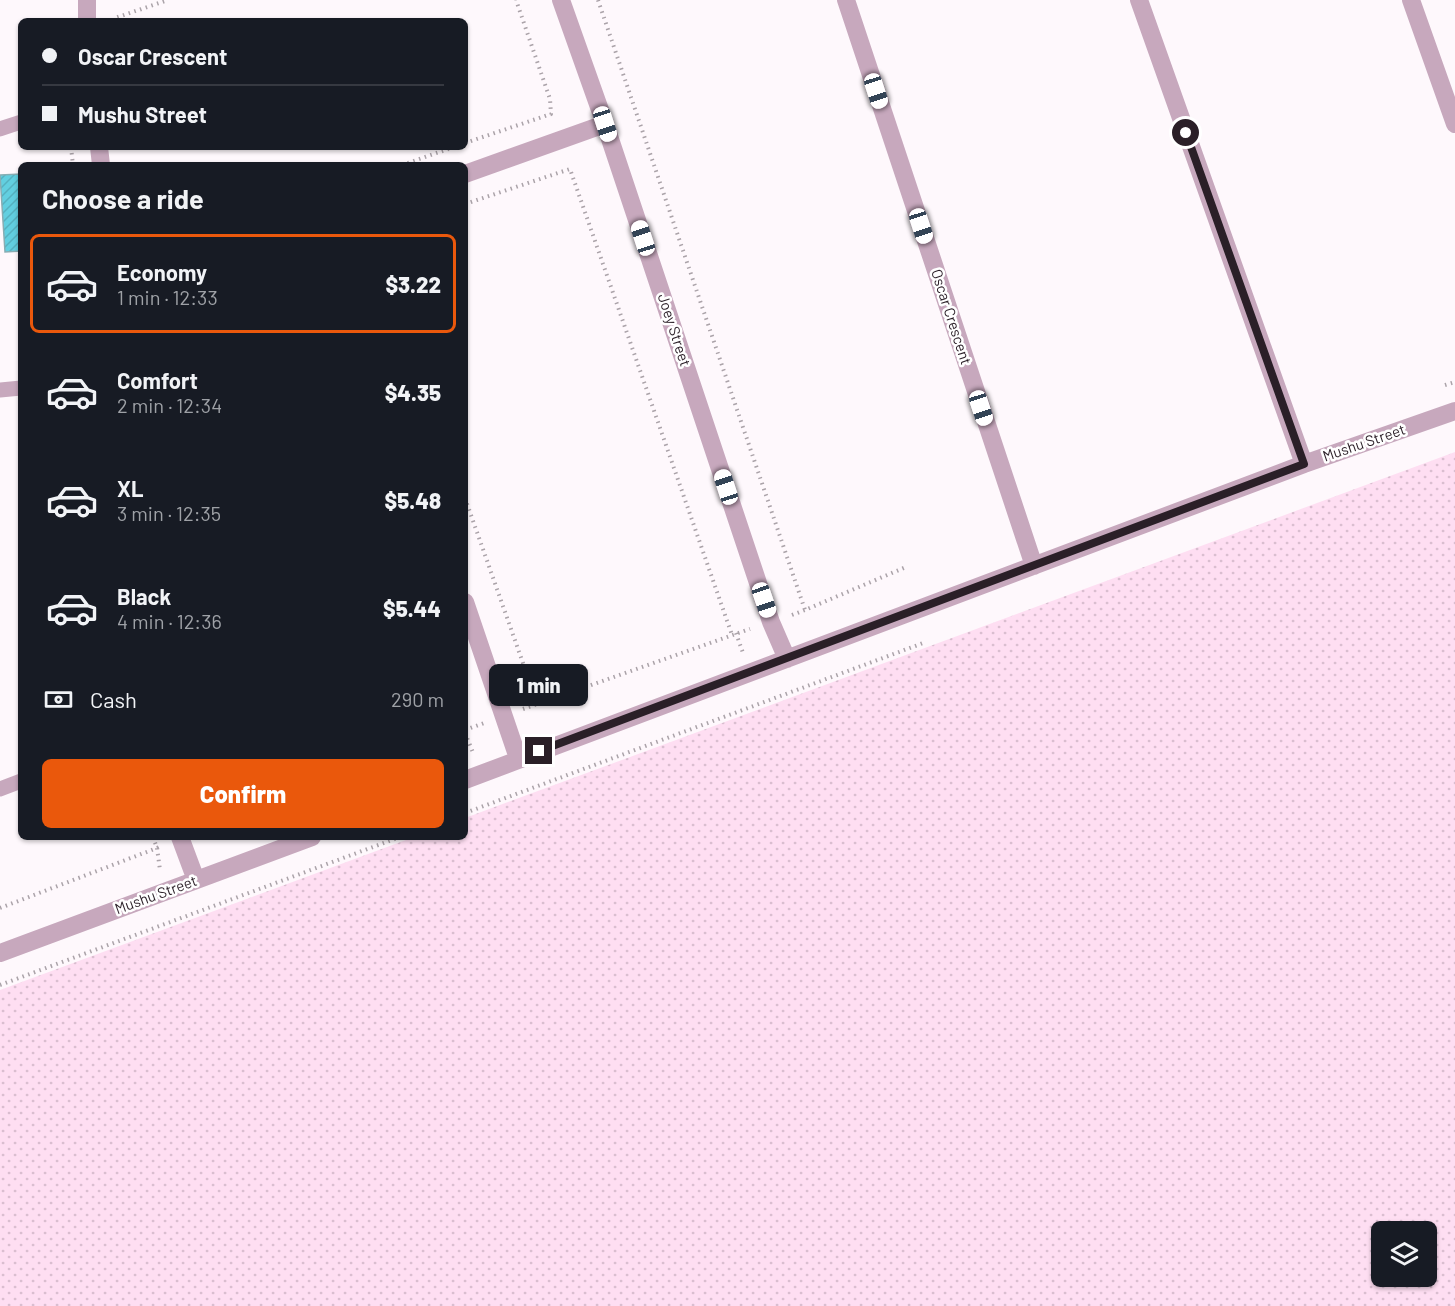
<!DOCTYPE html>
<meta charset="utf-8">
<style>
:root{--surface:#171b24;--page:#242831;--text:#f1f3f6;--muted:#9ea1a6;--line:#363941;--accent:#ea580c}
body{margin:0;font-family:Barlow,sans-serif;background:var(--page);color:var(--text);height:100vh;display:flex;flex-direction:column;font-size:22px;white-space:nowrap}
*{box-sizing:border-box;margin:0}
p{font-size:20px;color:var(--muted)}
.icon{flex:none;width:33px;height:33px;fill:none;stroke:currentColor;stroke-width:2;stroke-linecap:round;stroke-linejoin:round}
.map{position:relative;flex:1;overflow:hidden}
.details{position:absolute;left:18px;top:162px;width:450px;height:678px;display:flex;flex-direction:column;background:var(--surface);border-radius:9px;box-shadow:0 2px 4px #0004}
.details>*{flex:none}
.top-card{position:absolute;left:18px;top:18px;width:450px;height:132px;border-radius:9px;box-shadow:0 2px 4px #0004;display:grid;align-content:center;height:132px;padding:0 24px;background:var(--surface)}
.controls{position:absolute;left:1371px;top:1221px;display:grid;gap:12px}
.controls a{display:grid;place-items:center;width:66px;height:66px;border-radius:9px;background:var(--surface);box-shadow:0 2px 4px #0004;font-size:30px}
.end{position:absolute;width:27px;height:27px;margin:-14px;border:8px solid #2a1f27;background:#fff;box-shadow:0 0 0 3px #fff}
.from{border-radius:50%}
.bubble{position:absolute;height:42px;border-radius:9px;background:var(--surface);box-shadow:0 2px 4px #0004;font-size:20px;font-weight:800;line-height:42px;text-align:center}
.car{position:absolute;width:18px;height:36px;margin:-18px -9px;border-radius:8px;box-shadow:0 0 4px 2px #0007;background:linear-gradient(#fff 24%,#345 0 40%,#fff 0 76%,#345 0 86%,#fff 0)}
.top-card b{display:flex;align-items:center;gap:21px;height:57px;font-size:22px}
.top-card b+b{border-top:2px solid var(--line)}
.top-card i{width:15px;height:15px;background:var(--text)}
ul{padding:0;list-style:none}
li{display:flex;align-items:center;gap:18px;height:99px;margin:0 12px 9px;padding:0 12px;border:3px solid transparent;border-radius:9px}
li div{flex:1}
li b{display:block;font-size:22px}
li em{font-style:normal;font-weight:800}
li.active{border-color:var(--accent)}
li>.icon{width:54px;height:54px;stroke-width:1.5}
h2{padding:0 24px;font-size:27px;line-height:72px}
.pay{display:flex;align-items:center;gap:15px;height:66px;padding:0 24px;font-size:22px}
.pay p{margin-inline-start:auto}
.button{display:flex;gap:12px;margin-top:auto;padding:12px 24px}
.button a{flex:1;height:69px;border-radius:9px;background:var(--accent);color:#fff;font-size:24px;font-weight:800;line-height:69px;text-align:center}
.map>svg:first-child{display:block}
.park{fill:url(#park-dots);fill-rule:evenodd}
.building{fill:url(#building-hatch);stroke:#87adb3;stroke-width:1.5}
.lines{fill:none;stroke-linecap:round;stroke-linejoin:round}
.path{stroke:#aba3a9;stroke-width:4;stroke-dasharray:1.5 4.5;stroke-linecap:butt}
.lane{stroke:#c7a8bd;stroke-width:15}
.street{stroke:#c7a8bd;stroke-width:18}
.route{stroke:#2a1f27;stroke-width:8}
.labels{text-anchor:middle;stroke-width:5;stroke-linejoin:round;paint-order:stroke}
.street-label{font-size:15px;fill:#2a1f27;stroke:#fff}
</style>
<div class="map">
<svg width="1455" height="1306" viewBox="0 0 1455 1306">
<defs>
<pattern id="park-dots" width="8" height="8" patternUnits="userSpaceOnUse" patternTransform="scale(1.5)"><rect width="8" height="8" fill="#fedef2"/><path d="M2 2h.1M6 6h.1" fill="none" stroke="#dabed0" stroke-width="1.8" stroke-linecap="round"/></pattern>
<pattern id="building-hatch" width="6" height="6" patternUnits="userSpaceOnUse" patternTransform="scale(1.5)"><rect width="6" height="6" fill="#62cfe0"/><path d="M-1 1l2-2M0 6l6-6M5 7l2-2" fill="none" stroke="#55b1c0"/></pattern>
</defs>
<rect width="100%" height="100%" fill="#fef8fc"/>
<path class="park" d="M1455,452V1306H0V990L414,837H465V818ZM1382,1232H1426V1276H1382Z"/>
<path class="building" d="M21,174V251L5,252L0,175Z"/>
<g class="lines">
<path class="path" d="M598,0L805,610L906,567
M113,21L115,18L168,0
M465,143L551,114L550,99L516,0
M71,147L73,165
M402,165L454,147
M465,204L570,169L732,635
M1445,385L1455,382
M465,498L537,703
M792,615L805,610
M736,633L743,653
M523,709L750,629
M465,730L484,723
M465,733L474,755
M465,813L926,642
M153,837L157,848L159,847
M0,908L157,848L160,870
M0,985L400,837"/>
<path class="lane" d="M0,129L21,122
M0,390L21,388
M0,789L21,781"/>
<path class="street" d="M87,0V21
M561,0L605,124L771,622L787,659
M846,0L1034,566
M1139,0L1304,464
M1411,0L1455,124
M99,147L101,165
M465,174L605,124
M465,602L518,758
M465,780L1304,464L1455,411
M180,837L196,880
M0,953L312,837"/>
</g>
<g class="lines">
<path class="route" d="M539,751L1304,464L1186,133"/>
</g>
<g class="labels">
<g class="street-label">
<text transform="translate(951 317) rotate(72)" y="5">Oscar Crescent</text>
<text transform="translate(674 330) rotate(72)" y="5">Joey Street</text>
<text transform="translate(1364 443) rotate(-19)" y="5">Mushu Street</text>
<text transform="translate(156 895) rotate(-20)" y="5">Mushu Street</text>
</g>
</g>
</svg>
<div class="controls">
<a><svg class="icon" aria-label="layers" viewBox="0 0 24 24"><path d="M12 4l9 5-9 5-9-5zM3 14l9 5 9-5"/></svg></a>
</div>
<i class="end from" style="left:1186px;top:133px"></i>
<i class="end" style="left:539px;top:751px"></i>
<div class="bubble" style="left:489px;top:664px;width:99px">1 min</div>
<i class="car" style="left:876px;top:91px;rotate:162deg"></i>
<i class="car" style="left:605px;top:124px;rotate:162deg"></i>
<i class="car" style="left:921px;top:226px;rotate:162deg"></i>
<i class="car" style="left:643px;top:238px;rotate:342deg"></i>
<i class="car" style="left:981px;top:408px;rotate:162deg"></i>
<i class="car" style="left:726px;top:487px;rotate:342deg"></i>
<i class="car" style="left:764px;top:600px;rotate:161deg"></i>
<div class="top-card">
<b><i class="from"></i>Oscar Crescent</b>
<b><i></i>Mushu Street</b>
</div>
<section class="details">
<h2>Choose a ride</h2>
<ul>
<li class="active"><svg class="icon" aria-label="car" viewBox="0 0 24 24"><path d="M5 17H2v-5l4-1 3-4h7l3 4 3 1v5h-3M9 17h6M6 11h13"/><circle cx="7" cy="17" r="2"/><circle cx="17" cy="17" r="2"/></svg><div><b>Economy</b><p>1 min · 12:33</p></div><em>$3.22</em></li>
<li><svg class="icon" aria-label="car" viewBox="0 0 24 24"><path d="M5 17H2v-5l4-1 3-4h7l3 4 3 1v5h-3M9 17h6M6 11h13"/><circle cx="7" cy="17" r="2"/><circle cx="17" cy="17" r="2"/></svg><div><b>Comfort</b><p>2 min · 12:34</p></div><em>$4.35</em></li>
<li><svg class="icon" aria-label="car" viewBox="0 0 24 24"><path d="M5 17H2v-5l4-1 3-4h7l3 4 3 1v5h-3M9 17h6M6 11h13"/><circle cx="7" cy="17" r="2"/><circle cx="17" cy="17" r="2"/></svg><div><b>XL</b><p>3 min · 12:35</p></div><em>$5.48</em></li>
<li><svg class="icon" aria-label="car" viewBox="0 0 24 24"><path d="M5 17H2v-5l4-1 3-4h7l3 4 3 1v5h-3M9 17h6M6 11h13"/><circle cx="7" cy="17" r="2"/><circle cx="17" cy="17" r="2"/></svg><div><b>Black</b><p>4 min · 12:36</p></div><em>$5.44</em></li>
</ul>
<div class="pay"><svg class="icon" aria-label="cash" viewBox="0 0 24 24"><path d="M3 7h18v10H3z"/><circle cx="12" cy="12" r="2"/></svg>Cash<p>290 m</p></div>
<div class="button"><a>Confirm</a></div>
</section>
</div>
